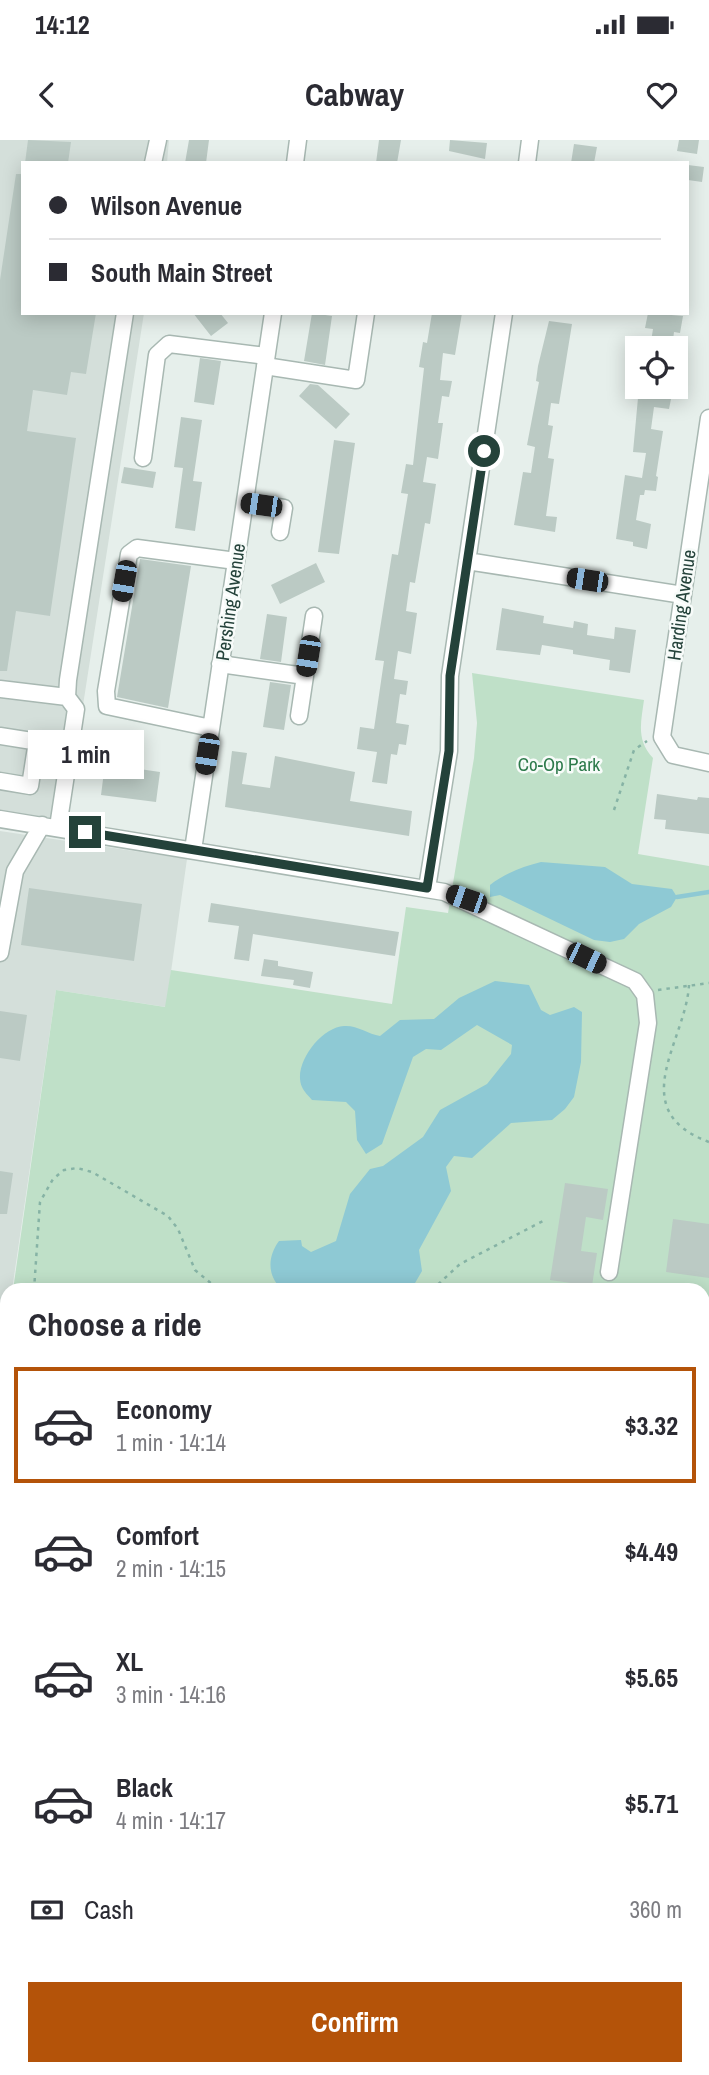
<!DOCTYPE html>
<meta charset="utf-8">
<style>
:root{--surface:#fff;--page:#f2f2f3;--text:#2b2b33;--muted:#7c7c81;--line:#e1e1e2;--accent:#b45309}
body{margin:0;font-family:"Archivo Narrow",sans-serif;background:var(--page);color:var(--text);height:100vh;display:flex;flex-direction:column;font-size:26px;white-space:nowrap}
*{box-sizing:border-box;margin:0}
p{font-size:23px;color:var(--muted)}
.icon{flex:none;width:38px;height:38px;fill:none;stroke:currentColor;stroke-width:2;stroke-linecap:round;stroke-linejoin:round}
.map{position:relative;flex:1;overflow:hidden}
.details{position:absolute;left:0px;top:1143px;width:710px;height:793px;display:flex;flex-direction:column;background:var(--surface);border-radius:21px 21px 0 0;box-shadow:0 4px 18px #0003}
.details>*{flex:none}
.banner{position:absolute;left:21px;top:21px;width:668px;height:154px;border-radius:0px;box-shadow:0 4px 18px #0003;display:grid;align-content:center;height:154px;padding:0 28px;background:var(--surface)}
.tools{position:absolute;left:625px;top:196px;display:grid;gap:14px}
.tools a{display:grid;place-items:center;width:63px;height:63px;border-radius:0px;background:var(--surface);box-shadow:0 4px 18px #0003;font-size:35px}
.end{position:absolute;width:32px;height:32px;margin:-16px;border:9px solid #24423a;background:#fff;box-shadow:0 0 0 4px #fff}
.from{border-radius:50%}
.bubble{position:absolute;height:49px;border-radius:0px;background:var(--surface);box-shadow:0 4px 18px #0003;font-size:23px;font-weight:800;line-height:49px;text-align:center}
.car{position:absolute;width:21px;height:42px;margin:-21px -10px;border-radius:9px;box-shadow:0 0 5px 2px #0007;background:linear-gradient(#222 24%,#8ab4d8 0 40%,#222 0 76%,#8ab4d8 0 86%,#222 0)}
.banner b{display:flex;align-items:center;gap:24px;height:66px;font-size:26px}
.banner b+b{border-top:2px solid var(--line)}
.banner i{width:18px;height:18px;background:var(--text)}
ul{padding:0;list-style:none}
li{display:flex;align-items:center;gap:21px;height:116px;margin:0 14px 10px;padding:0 14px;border:4px solid transparent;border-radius:0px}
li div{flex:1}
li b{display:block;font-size:26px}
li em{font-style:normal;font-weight:800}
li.on{border-color:var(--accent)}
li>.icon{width:63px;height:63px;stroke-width:1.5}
h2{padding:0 28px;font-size:32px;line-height:84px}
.pay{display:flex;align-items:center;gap:18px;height:77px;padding:0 28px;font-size:26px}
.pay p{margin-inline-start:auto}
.cta{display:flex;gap:14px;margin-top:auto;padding:14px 28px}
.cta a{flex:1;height:80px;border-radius:0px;background:var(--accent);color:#fff;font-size:28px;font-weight:800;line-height:80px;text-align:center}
.status{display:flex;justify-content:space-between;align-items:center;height:49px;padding:0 35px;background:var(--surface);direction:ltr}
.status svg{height:19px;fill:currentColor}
header{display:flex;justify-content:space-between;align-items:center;height:91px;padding:0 28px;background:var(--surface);font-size:32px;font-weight:800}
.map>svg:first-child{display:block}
.built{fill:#d4dfda}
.green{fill:#bfe0c8}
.water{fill:#8ec9d4}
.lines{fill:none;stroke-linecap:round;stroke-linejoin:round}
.stream{stroke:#8ec9d4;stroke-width:4.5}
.building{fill:#bbcac4}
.minor-casing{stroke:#a8b8b2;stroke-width:19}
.path{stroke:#86b3a5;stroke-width:2.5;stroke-dasharray:3.5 5;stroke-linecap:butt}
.minor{stroke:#fff;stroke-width:16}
.route{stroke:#24423a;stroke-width:9}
.labels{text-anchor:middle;stroke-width:5;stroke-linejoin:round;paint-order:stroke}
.street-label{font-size:19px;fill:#24423a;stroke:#f7fbf9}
.park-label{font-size:19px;fill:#2d7a4b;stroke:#f7fbf9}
</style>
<div class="status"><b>14:12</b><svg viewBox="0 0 49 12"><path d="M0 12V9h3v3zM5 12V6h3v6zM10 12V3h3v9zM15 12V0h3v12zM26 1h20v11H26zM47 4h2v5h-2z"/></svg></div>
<header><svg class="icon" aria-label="back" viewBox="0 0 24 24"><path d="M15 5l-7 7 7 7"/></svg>Cabway<svg class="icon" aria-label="heart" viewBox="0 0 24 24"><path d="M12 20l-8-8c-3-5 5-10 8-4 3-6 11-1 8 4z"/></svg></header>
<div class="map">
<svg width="709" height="1935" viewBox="0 0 709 1935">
<rect width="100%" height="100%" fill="#e6efeb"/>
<path class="built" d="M0,0H169L167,23H23V173H144L65,681L0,670Z
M0,691L187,719L166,867L56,850L12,1150H7V1186L0,1233Z"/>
<path class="green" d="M472,533L644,560C641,582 636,600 653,618L638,714L709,726V1935H0V1240L7,1191V1928H704V1150H13L56,850L165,867L171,830L392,864L406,767L448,773L474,618L477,583Z"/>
<path class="water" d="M541,722L605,727L632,744L672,749L677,757L671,767L639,784L624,799L610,802L594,800L500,755L490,757V745C504,734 524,726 541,722Z
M495,841L529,845L541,870L550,875L574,867L582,872L581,922L574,957L565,969L552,980L511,983L472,1018L454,1016L446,1027L451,1051L419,1110L422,1131L411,1150H283C267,1137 267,1117 279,1101L301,1100L302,1106L311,1112L336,1101L350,1054L370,1029L383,1026L423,997L440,970L487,944L511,914L512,905L477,885L441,910L426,909L413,917L382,1004L366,1014L357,1000L355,971L346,962L312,960C309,956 304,952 302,947C292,925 321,887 344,886C357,885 368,894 380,896L400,880L434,879L459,858Z
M7,1924V1928L90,1929L87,1935H0Z"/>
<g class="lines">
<path class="stream" d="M677,757L709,752"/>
</g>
<path class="building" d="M28,0L71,2L68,23H25Z
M189,0H209L206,23H185Z
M379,0H401L397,23H376Z
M450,0L487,3L485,19L449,11Z
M679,0H699L697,14L677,11Z
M574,4L597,7L594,23H571Z
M688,25L704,27L702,42L688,40Z
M16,34H23V173H96L86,234L71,232L67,255L33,250L27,291L76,298L50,476L16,471L7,531H0V140Z
M193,173H220L228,183L211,196Z
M312,173L332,176L325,225L304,221Z
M432,173H462L455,215L443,213L440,240L452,241L449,257L442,256L438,283H443L438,319L427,317L423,342L436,344L430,384L425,383L415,443L410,442L406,471L417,473L411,514L398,511L394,539L408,541L406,555L400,554L396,583L409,585L406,605L399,604L397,615L391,614L387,644L372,642L377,612L357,609L360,587L374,589L384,521L375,520L392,414L398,415L408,354L401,353L406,324L413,325L424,228L419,227L423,202L427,203Z
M648,173L683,176L680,193L674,192L672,208H650L653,189L645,188Z
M549,181L572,184L559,264L551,263L548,285L553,286L548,318L554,319L546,376L557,377L555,392L514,385L523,332L531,333L535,307L527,305L539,242L536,241L538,226Z
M200,218L221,221L214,265L194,262Z
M310,244L318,245L350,274L336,289L299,256Z
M639,247L673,249L669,269L654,267L651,289L663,291L656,336L658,337L656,351L645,350L644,355H640L636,380L651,384L647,409L633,406V402L616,399L625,335L642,338L646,313L633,312Z
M181,277L202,280L193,341L202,342L195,391L175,388L183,328L174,327Z
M334,300L355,303L339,414L318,412Z
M124,327L156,332L153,348L121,343Z
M140,419L191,426L168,568L117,557Z
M316,423L325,442L280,464L271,445Z
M502,468L544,476L543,483L573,488L574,481L588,484L587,495L614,499L615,487L636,490L630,533L609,530L610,520L573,514V510L542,505L540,515L496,510Z
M267,474L287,477L281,522L260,519Z
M270,542L291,545L284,590L263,587Z
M232,611L247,613L242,644L270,648L275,616L355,632L350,661L412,671L409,696L225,667Z
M105,624L160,632L156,662L101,655Z
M657,654L697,660L698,657L709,658V694L665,689L666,680L654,679Z
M29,748L142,764L134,821L21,805Z
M211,763L399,792L395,816L253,794L249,821L234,819L239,786L208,782Z
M264,819L278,821V826L313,832L310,848L293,845L294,840L261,836Z
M0,871L27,875L20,921L0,918Z
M0,1031L13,1033L7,1074H0Z
M565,1043L608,1049L603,1080L586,1077L581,1111L597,1113L592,1146L550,1140Z
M673,1079L709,1084V1138L666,1132Z"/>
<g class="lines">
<defs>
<path id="minor" d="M153,23L158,0
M295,23L298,0
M527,23L530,0
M265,226L356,240L366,173
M709,278L662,597L673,615L709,623
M143,318L157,215L169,204L266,216
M245,362L284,368L280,392
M467,421L683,455
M220,524L305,536
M0,549L67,557
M299,576L314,476
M211,588L107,566L106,551L129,414L137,408L236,421
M0,596L70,607
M0,641L30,646L37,601
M0,679L444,752L635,841L645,855L648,883L609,1132
M58,687L76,569L67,557L68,540L125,173
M193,710L273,173
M427,748L449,611L450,536L504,173
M0,813L15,731L42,685"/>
</defs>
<use href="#minor" class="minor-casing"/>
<path class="path" d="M614,670L634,610L647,601
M689,845C686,901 623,970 709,1002
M658,850L709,843
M34,1150L40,1062L53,1039L64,1030L77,1028L92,1032L168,1076L178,1089L195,1130L219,1150
M432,1150L460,1124L543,1081
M471,1928L472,1935
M259,1935L273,1931L293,1935"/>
<use href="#minor" class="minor"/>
</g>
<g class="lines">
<path class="route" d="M85,692L427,748L449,611L450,536L484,311"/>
</g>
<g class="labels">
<g class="street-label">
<text transform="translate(230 462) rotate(-82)" y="7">Pershing Avenue</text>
<text transform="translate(681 465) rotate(-82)" y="7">Harding Avenue</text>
</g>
<g class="park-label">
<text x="559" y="631">Co-Op Park</text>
</g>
</g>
</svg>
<div class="tools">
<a><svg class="icon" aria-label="locate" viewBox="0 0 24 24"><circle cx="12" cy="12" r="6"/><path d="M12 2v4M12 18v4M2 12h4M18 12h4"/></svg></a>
</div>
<i class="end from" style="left:484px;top:311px"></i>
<i class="end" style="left:85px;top:692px"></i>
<div class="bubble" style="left:28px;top:590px;width:116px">1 min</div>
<i class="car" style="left:261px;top:365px;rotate:278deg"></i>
<i class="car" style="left:587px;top:440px;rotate:279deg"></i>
<i class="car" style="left:124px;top:441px;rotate:190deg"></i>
<i class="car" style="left:308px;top:516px;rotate:189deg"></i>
<i class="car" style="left:207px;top:614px;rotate:189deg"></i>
<i class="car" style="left:466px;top:759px;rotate:289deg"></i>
<i class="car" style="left:586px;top:818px;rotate:116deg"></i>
<div class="banner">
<b><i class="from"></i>Wilson Avenue</b>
<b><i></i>South Main Street</b>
</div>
<section class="details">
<h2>Choose a ride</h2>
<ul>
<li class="on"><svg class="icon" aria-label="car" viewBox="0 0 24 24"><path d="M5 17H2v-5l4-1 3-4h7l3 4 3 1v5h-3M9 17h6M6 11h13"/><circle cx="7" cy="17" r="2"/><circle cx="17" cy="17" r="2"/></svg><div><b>Economy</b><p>1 min · 14:14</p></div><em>$3.32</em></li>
<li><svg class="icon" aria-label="car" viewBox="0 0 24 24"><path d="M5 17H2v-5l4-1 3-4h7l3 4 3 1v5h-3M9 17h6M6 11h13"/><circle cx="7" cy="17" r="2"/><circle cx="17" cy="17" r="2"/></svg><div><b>Comfort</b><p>2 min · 14:15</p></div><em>$4.49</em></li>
<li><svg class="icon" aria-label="car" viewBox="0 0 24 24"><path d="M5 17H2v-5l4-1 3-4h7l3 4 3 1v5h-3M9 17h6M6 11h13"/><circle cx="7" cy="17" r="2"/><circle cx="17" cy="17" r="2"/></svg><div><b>XL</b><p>3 min · 14:16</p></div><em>$5.65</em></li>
<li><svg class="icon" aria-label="car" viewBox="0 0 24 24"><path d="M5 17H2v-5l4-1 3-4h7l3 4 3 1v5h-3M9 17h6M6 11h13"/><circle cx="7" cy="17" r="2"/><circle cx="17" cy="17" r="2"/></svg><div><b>Black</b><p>4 min · 14:17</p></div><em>$5.71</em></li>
</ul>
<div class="pay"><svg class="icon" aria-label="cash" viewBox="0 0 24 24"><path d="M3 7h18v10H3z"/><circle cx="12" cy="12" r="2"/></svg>Cash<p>360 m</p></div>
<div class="cta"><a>Confirm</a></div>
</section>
</div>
